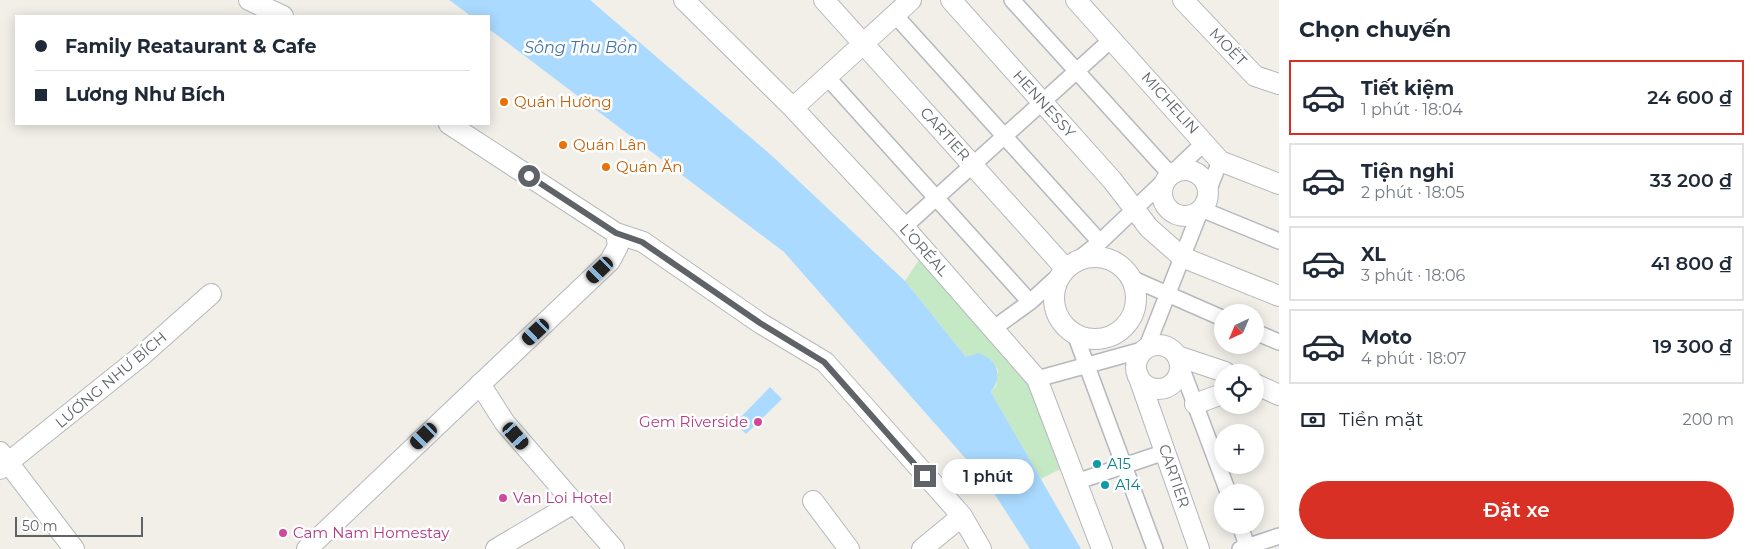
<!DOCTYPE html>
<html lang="vi">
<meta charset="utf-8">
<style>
:root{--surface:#fff;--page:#f2f2f3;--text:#1f2937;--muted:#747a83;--line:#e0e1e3;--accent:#d93025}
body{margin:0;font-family:Montserrat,sans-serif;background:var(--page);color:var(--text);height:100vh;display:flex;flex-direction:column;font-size:19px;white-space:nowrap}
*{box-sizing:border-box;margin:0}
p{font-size:16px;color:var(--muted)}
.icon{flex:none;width:28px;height:28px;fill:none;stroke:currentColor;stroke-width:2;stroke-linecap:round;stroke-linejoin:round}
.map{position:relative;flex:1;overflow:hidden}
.sheet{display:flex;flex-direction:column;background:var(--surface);width:475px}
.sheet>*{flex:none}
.guide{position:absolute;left:15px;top:15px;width:475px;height:110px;border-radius:0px;box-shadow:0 2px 12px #0003;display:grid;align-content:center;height:110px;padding:0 20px;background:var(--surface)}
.needle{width:32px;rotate:224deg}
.fabs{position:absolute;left:1214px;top:304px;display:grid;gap:10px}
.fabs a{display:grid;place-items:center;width:50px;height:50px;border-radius:50%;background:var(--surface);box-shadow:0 2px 12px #0003;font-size:25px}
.scale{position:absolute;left:15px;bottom:12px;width:128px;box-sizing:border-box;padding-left:5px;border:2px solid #5f6368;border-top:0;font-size:14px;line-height:18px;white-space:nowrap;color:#5f6368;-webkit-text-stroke:4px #fff;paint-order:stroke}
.end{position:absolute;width:22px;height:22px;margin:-11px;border:6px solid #5f6368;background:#fff;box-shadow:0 0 0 2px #fff}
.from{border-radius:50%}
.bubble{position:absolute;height:35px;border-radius:18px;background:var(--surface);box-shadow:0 2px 12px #0003;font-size:16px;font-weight:600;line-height:35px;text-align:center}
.car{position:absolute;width:15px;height:30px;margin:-15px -8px;border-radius:6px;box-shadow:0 0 4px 1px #0007;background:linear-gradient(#222 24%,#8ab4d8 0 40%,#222 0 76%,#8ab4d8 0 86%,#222 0)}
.guide b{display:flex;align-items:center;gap:18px;height:48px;font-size:19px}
.guide b+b{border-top:1px solid var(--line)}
.guide i{width:12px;height:12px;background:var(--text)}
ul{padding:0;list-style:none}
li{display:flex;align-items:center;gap:15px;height:75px;margin:0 10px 8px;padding:0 10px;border:2px solid var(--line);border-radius:0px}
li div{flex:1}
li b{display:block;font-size:19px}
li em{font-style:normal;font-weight:600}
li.selected{border-color:var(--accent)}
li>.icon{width:45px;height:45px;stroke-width:1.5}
h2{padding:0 20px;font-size:22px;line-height:60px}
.pay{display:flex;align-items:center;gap:12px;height:55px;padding:0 20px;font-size:19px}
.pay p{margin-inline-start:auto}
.action{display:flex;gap:10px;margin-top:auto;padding:10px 20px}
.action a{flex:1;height:58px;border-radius:30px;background:var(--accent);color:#fff;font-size:20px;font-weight:600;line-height:58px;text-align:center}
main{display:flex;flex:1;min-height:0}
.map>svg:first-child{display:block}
.green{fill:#c5e8c5}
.water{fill:#aadaff}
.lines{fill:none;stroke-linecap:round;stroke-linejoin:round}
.pedestrian-casing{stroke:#b5b8bc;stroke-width:18}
.minor-casing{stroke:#b5b8bc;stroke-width:22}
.pedestrian{stroke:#fff;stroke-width:15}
.minor{stroke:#fff;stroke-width:20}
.route{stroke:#5f6368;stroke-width:6}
.food-dot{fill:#e8710a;stroke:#fff;stroke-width:2}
.hotel-dot{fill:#d1479c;stroke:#fff;stroke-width:2}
.culture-dot{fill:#0f9aa8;stroke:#fff;stroke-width:2}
.labels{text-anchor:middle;stroke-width:5;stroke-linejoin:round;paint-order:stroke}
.street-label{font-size:15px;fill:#5f6368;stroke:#fff}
.food-label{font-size:15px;fill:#c56008;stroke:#fff;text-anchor:start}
.hotel-label{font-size:15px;fill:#b23c85;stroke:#fff;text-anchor:start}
.culture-label{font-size:15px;fill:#0d838f;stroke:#fff;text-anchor:start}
.water-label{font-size:16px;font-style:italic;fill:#4174aa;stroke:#fff}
</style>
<main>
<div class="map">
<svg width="1279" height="549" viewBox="0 0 1279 549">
<rect width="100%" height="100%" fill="#f1efe8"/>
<path class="green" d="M919,260L1034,387L1064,467L1041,479L991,392L996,386L998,370L991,360L966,357L905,281Z"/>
<path class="water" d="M449,0H590L771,155L905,281L966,357L978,353C998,359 1003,376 991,392L1081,549H1030L988,484L784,252L489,29V16H471Z
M770,387L782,399L746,434L735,423Z"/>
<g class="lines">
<defs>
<path id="pedestrian" d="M1012,0L1171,175
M895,15L1100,242
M827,77L1030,302
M1201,209L1279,241
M904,227L1112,39
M1131,278L1222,318
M994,328L1030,302L1066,269L1100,242L1205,142
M1255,332L1279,342
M1075,334L1155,549
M1177,356L1228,492
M1037,379L1146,349L1220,161
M1076,482L1165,452
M1240,525L1248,549
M1240,549L1279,536"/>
<path id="minor" d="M249,0L283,16
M684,0L793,108L904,227L1037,379L1102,549
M824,0L1066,269
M951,0L1112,180L1149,228L1182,257L1279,296
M1076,0L1220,161L1279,184
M1183,0L1255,76L1279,84
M793,108L911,0
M449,124L616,233L643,242L760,323L825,362L962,516L981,549
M1162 193a23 23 0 1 1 46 0a23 23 0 1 1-46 0Z
M1054 298a41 41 0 1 1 82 0a41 41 0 1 1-82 0Z
M1136 367a22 22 0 1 1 44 0a22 22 0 1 1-44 0Z
M1177,356L1225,372
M1138,375L1199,549
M480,384L505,423L614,549
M1255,384L1279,395
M1195,404L1222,394
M0,452L74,549
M0,469L140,357L211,294
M813,501L849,549
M307,549L610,261L618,246L616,233
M496,549L574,503
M922,549L962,516"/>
</defs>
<use href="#pedestrian" class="pedestrian-casing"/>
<use href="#minor" class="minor-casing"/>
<use href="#pedestrian" class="pedestrian"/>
<use href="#minor" class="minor"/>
</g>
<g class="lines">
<path class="route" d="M529,176L616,233L642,242L760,323L824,362L925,476"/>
</g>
<g class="food-dot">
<circle cx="504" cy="102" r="5"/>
<circle cx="563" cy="145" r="5"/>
<circle cx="606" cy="167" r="5"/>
</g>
<g class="hotel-dot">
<circle cx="758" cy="422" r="5"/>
<circle cx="503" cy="498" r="5"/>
<circle cx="283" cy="533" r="5"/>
</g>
<g class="culture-dot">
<circle cx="1097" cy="464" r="5"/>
<circle cx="1105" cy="485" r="5"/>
</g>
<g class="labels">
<g class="street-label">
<text transform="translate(1228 47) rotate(46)" y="5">MOËT</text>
<text transform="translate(1170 103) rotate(48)" y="5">MICHELIN</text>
<text transform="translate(1044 104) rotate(48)" y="5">HENNESSY</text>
<text transform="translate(945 134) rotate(48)" y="5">CARTIER</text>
<text transform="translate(924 250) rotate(48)" y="5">L’ORÉAL</text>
<text transform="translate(111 380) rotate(-40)" y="5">LƯƠNG NHƯ BÍCH</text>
<text transform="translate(1174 476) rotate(71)" y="5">CARTIER</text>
</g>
<g class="food-label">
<text x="514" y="107">Quán Hường</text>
<text x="573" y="150">Quán Lân</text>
<text x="616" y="172">Quán Ăn</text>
</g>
<g class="hotel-label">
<text x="748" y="427" text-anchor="end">Gem Riverside</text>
<text x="513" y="503">Van Loi Hotel</text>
<text x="293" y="538">Cam Nam Homestay</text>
</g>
<g class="culture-label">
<text x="1107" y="469">A15</text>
<text x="1115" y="490">A14</text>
</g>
<g class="water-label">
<text x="581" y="53">Sông Thu Bồn</text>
</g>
</g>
</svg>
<div class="fabs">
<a><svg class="needle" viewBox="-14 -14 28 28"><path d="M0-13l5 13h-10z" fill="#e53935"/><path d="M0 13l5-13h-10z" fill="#747a83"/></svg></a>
<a><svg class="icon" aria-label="locate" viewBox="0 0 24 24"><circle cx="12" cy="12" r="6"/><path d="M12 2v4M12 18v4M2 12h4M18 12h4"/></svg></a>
<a>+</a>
<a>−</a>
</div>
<div class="scale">50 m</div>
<i class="end from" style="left:529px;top:176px"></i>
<i class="end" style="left:925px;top:476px"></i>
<div class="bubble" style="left:942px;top:459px;width:92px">1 phút</div>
<i class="car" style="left:600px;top:270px;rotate:226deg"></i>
<i class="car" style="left:536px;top:332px;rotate:227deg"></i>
<i class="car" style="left:424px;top:436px;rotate:226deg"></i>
<i class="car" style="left:516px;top:436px;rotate:139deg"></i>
<div class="guide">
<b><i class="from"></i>Family Reataurant &amp; Cafe</b>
<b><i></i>Lương Như Bích</b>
</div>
</div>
<section class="sheet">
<h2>Chọn chuyến</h2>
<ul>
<li class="selected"><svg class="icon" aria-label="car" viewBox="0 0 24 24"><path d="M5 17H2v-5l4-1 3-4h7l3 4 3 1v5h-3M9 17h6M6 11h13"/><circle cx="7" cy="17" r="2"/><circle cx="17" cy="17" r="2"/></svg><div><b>Tiết kiệm</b><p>1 phút · 18:04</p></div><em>24 600 ₫</em></li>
<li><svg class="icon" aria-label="car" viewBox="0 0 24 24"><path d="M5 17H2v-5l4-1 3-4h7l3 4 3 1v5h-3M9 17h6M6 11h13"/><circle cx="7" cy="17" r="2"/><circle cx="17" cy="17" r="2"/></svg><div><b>Tiện nghi</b><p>2 phút · 18:05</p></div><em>33 200 ₫</em></li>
<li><svg class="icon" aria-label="car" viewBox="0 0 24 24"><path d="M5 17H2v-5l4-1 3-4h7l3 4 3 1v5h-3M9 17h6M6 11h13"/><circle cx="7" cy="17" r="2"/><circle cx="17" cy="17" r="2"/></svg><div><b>XL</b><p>3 phút · 18:06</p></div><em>41 800 ₫</em></li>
<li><svg class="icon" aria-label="car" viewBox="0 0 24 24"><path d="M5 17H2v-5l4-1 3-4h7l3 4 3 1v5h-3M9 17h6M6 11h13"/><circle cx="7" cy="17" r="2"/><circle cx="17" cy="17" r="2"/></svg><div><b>Moto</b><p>4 phút · 18:07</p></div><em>19 300 ₫</em></li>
</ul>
<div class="pay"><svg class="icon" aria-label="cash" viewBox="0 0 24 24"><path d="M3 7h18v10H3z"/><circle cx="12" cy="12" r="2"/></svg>Tiền mặt<p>200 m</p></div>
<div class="action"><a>Đặt xe</a></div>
</section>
</main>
